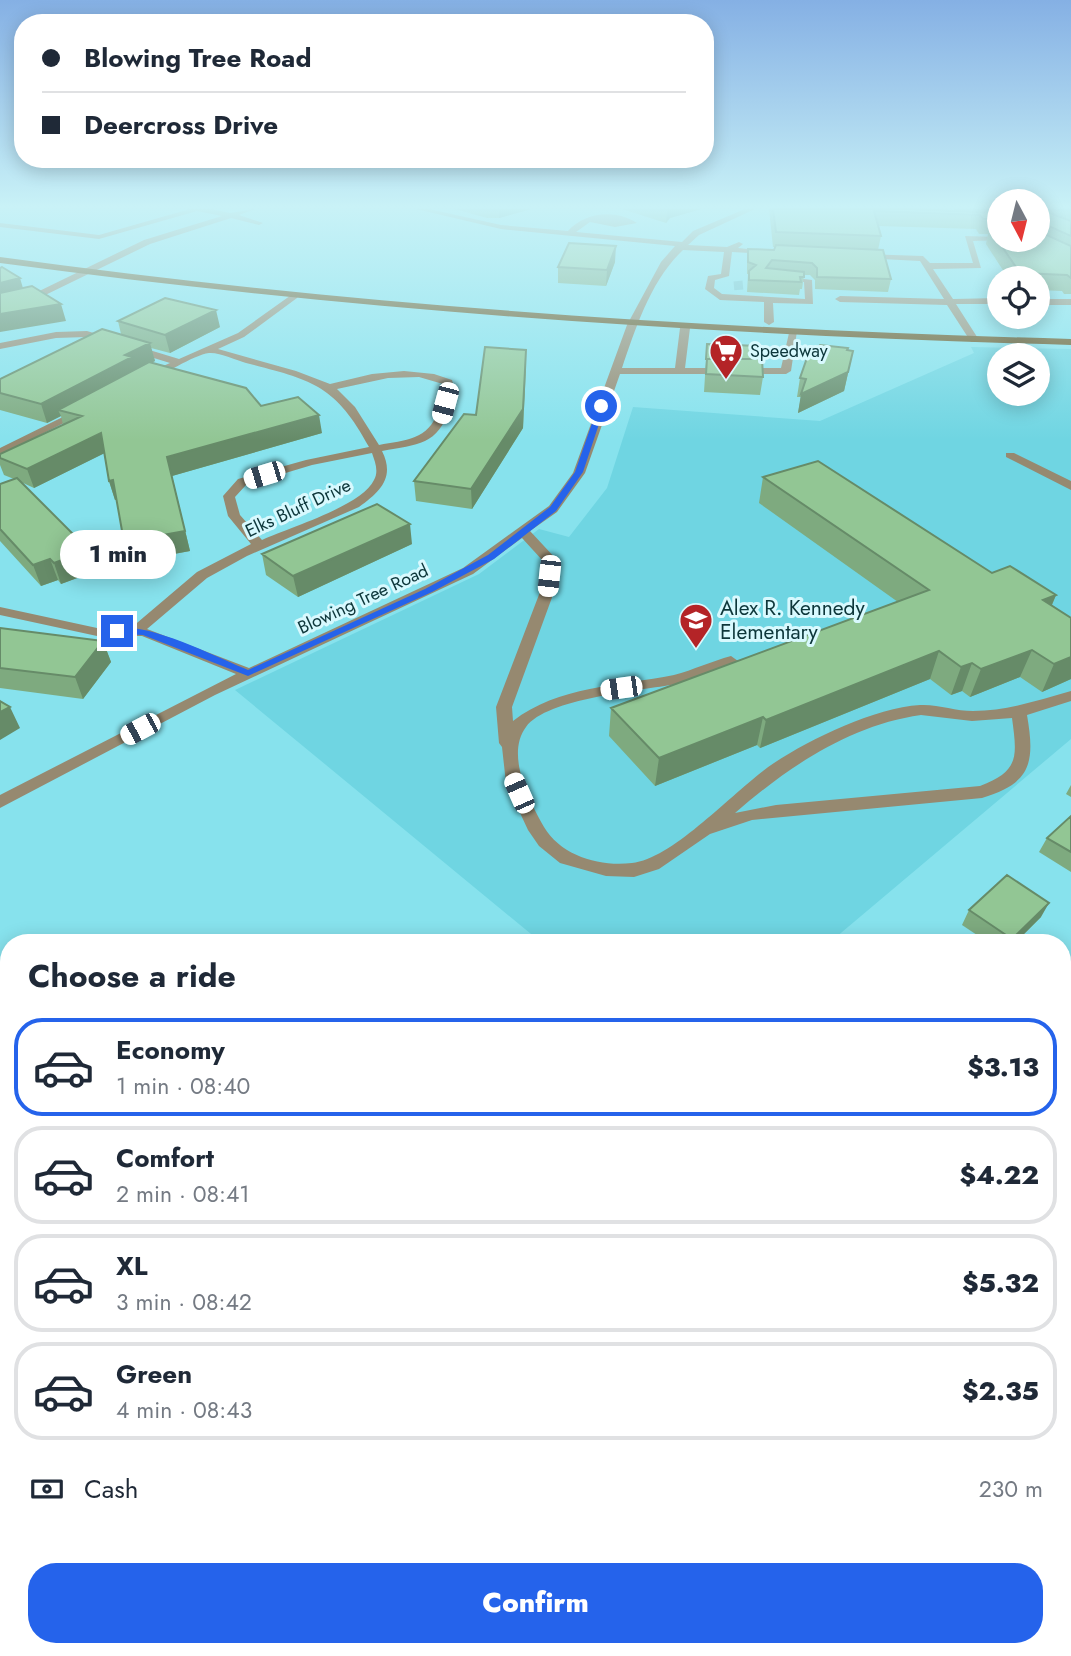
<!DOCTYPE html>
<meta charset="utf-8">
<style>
:root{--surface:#fff;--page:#f2f2f3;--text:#1f2937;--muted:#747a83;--line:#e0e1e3;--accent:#2563eb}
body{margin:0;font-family:Jost,sans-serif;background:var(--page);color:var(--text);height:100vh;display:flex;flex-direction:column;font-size:26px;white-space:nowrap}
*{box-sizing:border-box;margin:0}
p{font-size:23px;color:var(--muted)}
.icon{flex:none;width:38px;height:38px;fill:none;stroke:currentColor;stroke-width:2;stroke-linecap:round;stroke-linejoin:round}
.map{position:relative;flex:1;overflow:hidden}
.drawer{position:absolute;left:0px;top:934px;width:1071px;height:723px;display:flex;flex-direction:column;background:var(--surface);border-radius:28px 28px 0 0;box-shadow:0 4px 18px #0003}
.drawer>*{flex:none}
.guide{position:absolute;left:14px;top:14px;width:700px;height:154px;border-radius:28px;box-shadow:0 4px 18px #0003;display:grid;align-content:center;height:154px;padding:0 28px;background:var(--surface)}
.needle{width:46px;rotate:173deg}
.fabs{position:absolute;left:987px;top:189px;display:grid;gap:14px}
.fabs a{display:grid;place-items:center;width:63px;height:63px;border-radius:50%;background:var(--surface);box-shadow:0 4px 18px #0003;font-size:35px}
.end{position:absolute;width:32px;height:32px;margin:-16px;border:9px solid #2563eb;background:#fff;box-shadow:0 0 0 4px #fff}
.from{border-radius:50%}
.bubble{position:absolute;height:49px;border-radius:24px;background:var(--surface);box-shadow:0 4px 18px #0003;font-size:23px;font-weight:800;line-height:49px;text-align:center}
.car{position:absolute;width:21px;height:42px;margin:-21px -10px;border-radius:9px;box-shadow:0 0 5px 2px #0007;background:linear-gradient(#fff 24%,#345 0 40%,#fff 0 76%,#345 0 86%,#fff 0)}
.guide b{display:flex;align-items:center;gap:24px;height:66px;font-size:26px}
.guide b+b{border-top:2px solid var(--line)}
.guide i{width:18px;height:18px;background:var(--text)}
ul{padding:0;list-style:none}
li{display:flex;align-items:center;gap:21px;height:98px;margin:0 14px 10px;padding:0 14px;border:4px solid var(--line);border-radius:28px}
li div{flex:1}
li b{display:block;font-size:26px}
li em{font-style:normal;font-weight:800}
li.current{border-color:var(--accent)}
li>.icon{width:63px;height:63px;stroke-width:1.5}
h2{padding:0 28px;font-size:32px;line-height:84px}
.pay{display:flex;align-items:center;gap:18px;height:77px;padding:0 28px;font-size:26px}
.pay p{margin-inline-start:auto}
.action{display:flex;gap:14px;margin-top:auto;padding:14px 28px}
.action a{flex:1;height:80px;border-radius:28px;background:var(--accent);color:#fff;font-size:28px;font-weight:800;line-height:80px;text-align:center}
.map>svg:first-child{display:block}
.built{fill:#6fd5e2;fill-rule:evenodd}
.green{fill:#bc9fbc}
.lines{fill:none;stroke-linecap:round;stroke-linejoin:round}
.minor-tunnel{stroke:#6fc0c9;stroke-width:9;stroke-dasharray:9 4.5;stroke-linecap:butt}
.minor{fill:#968970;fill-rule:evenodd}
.major{fill:#644e19;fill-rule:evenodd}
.wall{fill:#7eaa7f}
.shaded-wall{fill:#668b68}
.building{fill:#92c694;stroke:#668b68;stroke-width:2}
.route{fill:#2563eb}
.labels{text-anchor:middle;stroke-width:6;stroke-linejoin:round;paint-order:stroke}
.far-poi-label{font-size:18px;fill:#0d363a;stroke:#d8f9fe;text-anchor:start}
.far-street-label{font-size:18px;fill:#0d363a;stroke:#d8f9fe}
.poi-label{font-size:21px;fill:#0d363a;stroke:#d8f9fe;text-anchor:start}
</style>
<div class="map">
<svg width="1071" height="1656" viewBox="0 0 1071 1656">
<rect width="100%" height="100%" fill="#87e2ed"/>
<path class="built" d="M971,347L1071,349V739L829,943H542L235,690L479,574L539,529L569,537L607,488L633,407L820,421L974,353ZM999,355H1038V394H999Z"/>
<path class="green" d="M9,1630V1648H642L647,1656H0V1638Z"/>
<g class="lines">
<path class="minor-tunnel" d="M738,281L739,292"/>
<path class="minor" d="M190,209H212L230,213L255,209L239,215L263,223L259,225L231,218L150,244L33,301L0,309V303L27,297L144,240L222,216L197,211L99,239L0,227V223L99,235Z
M416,209H429L501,225L568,231C585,212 616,209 637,223L615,227L590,222L576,232L682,242L693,231L745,209H755L699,235L688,245L727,247L739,242L743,244L738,248L775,252L771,254L732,252L729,276L715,280L714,288L722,294L805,299L804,282L777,279L781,276L812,280L813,304L773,303L774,322L769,325L764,322V302L720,300L705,289L708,276L721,274L724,252L683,250C651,280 636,327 622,368H675L680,328L685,325L690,328L685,368H781L789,333L797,331L791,371L786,374H620L585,473L557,512L530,531L557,560L554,592L512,707L513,721C558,686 619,686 674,675C693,670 712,661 731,656L738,661L736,664C716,671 697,679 676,684C640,691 547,698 526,727C505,755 530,802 544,827C561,856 600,867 632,863C675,858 736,788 774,763C812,738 875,708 920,705C938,704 955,711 973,711C1008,711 1038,700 1071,691V701L1027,715C1035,762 1032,783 982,798L752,820L710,834L659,869L634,877L606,876L560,863L539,846L528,830L506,783L502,747L499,743L496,707L540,592L543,561L522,538L473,574L215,695L0,808V795L236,674L142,636H97L0,615V607L97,628H131L197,572L251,544L228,516L223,496L238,479L306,460L369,447C335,384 311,380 246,363C236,360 219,352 209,353C193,355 163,376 145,381L140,378L141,376L170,363L86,337L56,338L0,349V343L56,332L87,331L179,359L238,333L294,293L298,296L297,298L244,337L218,349L296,371L330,384L372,374L404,371L434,374L452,380C455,390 453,397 450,407C438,446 418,444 382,451C395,477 381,491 359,507L247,556L207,578L147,629L249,668L463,568L549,506L573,473L627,325L661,262L675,246L501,229ZM419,377L443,384C444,393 440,402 438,411C429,440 405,440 379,445L355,407L337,389L388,378ZM372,453C375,462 379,471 374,480C362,506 288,528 262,540L240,515L235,497L246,485L312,465ZM921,715L972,721L1012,718C1017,756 1020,771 980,786L776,805L735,813C788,767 850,725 921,715Z
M965,236L999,237V240H1003L973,241L981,268L933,269L953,299L999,298V304H956L979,340L977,342H971L947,305L840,302L835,299L840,296L944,299L920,261L862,258L858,256L862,254L923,256L930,263H973Z
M1038,299H1071V305H1038Z
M79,409L88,411L0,455V448Z
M1006,453H1014L1071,481V490L1006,457Z
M1071,1043V1067L1062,1071V1047Z"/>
<path class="major" d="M0,257C356,306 712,329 1071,339V345C712,335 356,311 0,263Z"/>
</g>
<path class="wall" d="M455,209H531L499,218H487Z
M622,209H701L670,218L666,223Z
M769,209H942L941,210L954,211V209H999V240H1038V209H1071V294H1064L1062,291L1038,290V278H1008L986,244L988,234H979L976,229L878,226L881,236L878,250L891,279L888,292L815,289V280L810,275H804L802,289H800L799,295L747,292L748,274H747V261L748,249L774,250L775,247H773Z
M615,262L606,286L558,283V267Z
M118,321L220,327L170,353L151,348L155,361L151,363L261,406L322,433L172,476L190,551L130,562L124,542L117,500H115L109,481L104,453L34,488L21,482L89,550L96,571L61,584L58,580L41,586L0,541V484L14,479L4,475L0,465V454L63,425L61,416L47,423L0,410V379L121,334Z
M707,344L760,359L763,377L760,395L704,392Z
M847,350L849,369L844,391L798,413L801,397H797L800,378L812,356Z
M526,368L523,428L472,509L416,501L414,481L476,415Z
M763,477L992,573L1056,595L1052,605L1071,618V679L1042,692L1020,677L970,697L962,691L951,695L930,679L760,748L757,745L655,786L609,736L611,708L898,602L759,503Z
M412,544L298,597L266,575L262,554Z
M0,628L103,641L111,662L83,699L0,688Z
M1071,785V797L1066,794Z
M1071,816V872L1039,852L1047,838Z
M969,910L1041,917L1015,943H989L962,925Z
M1071,1272V1314L1062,1307V1284Z
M802,1648H901L895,1656H796Z
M913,1648H946L941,1656H919Z"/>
<path class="shaded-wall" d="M499,209H531L499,218Z
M667,209H701L670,218L666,223Z
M616,246L615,262L606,286L607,270Z
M20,278L25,295L0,300V283Z
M61,304L66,321L0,332V314Z
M216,310L220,327L170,353L165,335Z
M150,343L155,361L58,410L61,416L47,423L41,404L125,355Z
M526,350L523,428L472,509L471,489Z
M853,351L844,391L798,413L801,394Z
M319,415L322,433L172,476L190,551L130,562L124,542L167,457Z
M101,433L107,452L34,488L27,469Z
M113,480L119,499L115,500L109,481Z
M410,524L412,544L298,597L293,576Z
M89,550L96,571L61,584L54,563Z
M50,559L58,580L41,586L33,565Z
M1056,595L1044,623L1043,600Z
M103,641L111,662L83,699L75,677Z
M1032,650L1020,677L970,697L981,669Z
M939,651L930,679L760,748L766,720Z
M1071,657V679L1042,692L1054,664Z
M972,663L962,691L951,695L961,667Z
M10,707L20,728L0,740V712Z
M763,717L757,745L655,786L659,758Z
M1049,903L1041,917L1015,943H1009L1012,939Z"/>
<path class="building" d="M773,209H910L999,213V219H983L980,215L874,211L881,236L776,232Z
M1038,209H1040L1071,221V236L1042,223H1038Z
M999,228V240H1038V231L1071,246V278L1067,275L1020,273L990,229Z
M569,243L616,246L607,270L558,267Z
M776,245L883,250L891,279L817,277V268L812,263L772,260L766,268L804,272V277H800L801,282L749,280V271L756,265L748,262V249L774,250Z
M2,267L20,278L0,283V268Z
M32,286L61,304L0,314V293Z
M165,298L216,310L165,335L118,321Z
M102,329L150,343L125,355L132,357L41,404L0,393V379Z
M707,344L759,346L760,359H706Z
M820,345L848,348L847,350L853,351L848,372L801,394L806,379L800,378L808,355L812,356L815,347H819Z
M485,347L526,350L523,409L471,489L414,481L464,414L476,415Z
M707,359H762L763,377L706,374Z
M149,362L246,388L261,406L298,397L319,415L167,457L185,531L124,542L113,480L109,481L101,433L27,469L0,458V454L82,416L58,410Z
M818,461L992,573L1010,566L1056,595L1043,600L1071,618V657L1054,664L1032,650L981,669L972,663L961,667L939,651L766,720L763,717L659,758L611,708L929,590L763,477Z
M17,478L89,550L54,563L50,559L33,565L0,529V484Z
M377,504L410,524L293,576L262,554Z
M0,628L103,641L75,677L0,668Z
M0,701L10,707L0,712Z
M1071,816V852L1047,838Z
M1007,875L1049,903L1012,939L969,910Z
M1071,1275V1294L1062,1287Z
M1062,1440L1071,1448V1457L1062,1470Z
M806,1648H901L895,1656H801Z
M934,1648H946L941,1656Z"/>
<linearGradient id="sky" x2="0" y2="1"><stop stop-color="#85b0e4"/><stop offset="0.47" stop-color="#c9f2f7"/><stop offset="1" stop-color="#c9f2f7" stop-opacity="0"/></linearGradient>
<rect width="1071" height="440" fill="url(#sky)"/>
<path class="route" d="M601,404L605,406L583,472L556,511L494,559L432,592L248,676L143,635L117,634L112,631C137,616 220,659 248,670L425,589L488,555L550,507L575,472L598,406Z"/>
<defs>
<symbol id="supermarket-pin" viewBox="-11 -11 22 30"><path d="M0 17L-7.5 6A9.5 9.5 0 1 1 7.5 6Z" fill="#b42427" stroke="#d8f9fe"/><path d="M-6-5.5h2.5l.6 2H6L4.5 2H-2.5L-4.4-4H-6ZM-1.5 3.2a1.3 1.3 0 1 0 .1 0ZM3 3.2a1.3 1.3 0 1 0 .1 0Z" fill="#fff"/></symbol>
<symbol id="school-pin" viewBox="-11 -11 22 30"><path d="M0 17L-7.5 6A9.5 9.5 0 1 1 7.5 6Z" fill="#b42427" stroke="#d8f9fe"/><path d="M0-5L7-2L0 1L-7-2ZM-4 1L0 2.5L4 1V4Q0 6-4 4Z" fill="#fff"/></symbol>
</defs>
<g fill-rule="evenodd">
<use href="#supermarket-pin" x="707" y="332" width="38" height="52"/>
<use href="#school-pin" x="677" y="601" width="38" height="52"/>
</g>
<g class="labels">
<g class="far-poi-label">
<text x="750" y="357">Speedway</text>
</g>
<g class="far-street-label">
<text transform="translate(298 508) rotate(-25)" y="6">Elks Bluff Drive</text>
<text transform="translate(363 599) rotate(-25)" y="6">Blowing Tree Road</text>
</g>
<g class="poi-label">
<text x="720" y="615">Alex R. Kennedy<tspan x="720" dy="24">Elementary</tspan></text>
</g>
</g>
</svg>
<div class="fabs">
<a><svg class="needle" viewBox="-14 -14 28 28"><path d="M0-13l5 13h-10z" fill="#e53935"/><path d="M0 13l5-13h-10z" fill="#747a83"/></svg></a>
<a><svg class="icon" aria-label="locate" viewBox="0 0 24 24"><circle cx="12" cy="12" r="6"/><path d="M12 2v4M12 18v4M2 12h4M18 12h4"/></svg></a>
<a><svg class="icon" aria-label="layers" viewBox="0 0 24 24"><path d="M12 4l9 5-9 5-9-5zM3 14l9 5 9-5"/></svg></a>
</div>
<i class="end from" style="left:601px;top:406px"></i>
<i class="end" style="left:117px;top:631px"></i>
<div class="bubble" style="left:60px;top:530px;width:116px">1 min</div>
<i class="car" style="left:445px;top:403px;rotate:195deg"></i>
<i class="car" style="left:264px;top:475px;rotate:253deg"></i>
<i class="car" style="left:549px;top:576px;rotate:186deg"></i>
<i class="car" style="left:621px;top:688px;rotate:262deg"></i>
<i class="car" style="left:140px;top:729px;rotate:242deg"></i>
<i class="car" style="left:519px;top:793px;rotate:336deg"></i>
<div class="guide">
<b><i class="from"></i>Blowing Tree Road</b>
<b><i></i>Deercross Drive</b>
</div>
<section class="drawer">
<h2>Choose a ride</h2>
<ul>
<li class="current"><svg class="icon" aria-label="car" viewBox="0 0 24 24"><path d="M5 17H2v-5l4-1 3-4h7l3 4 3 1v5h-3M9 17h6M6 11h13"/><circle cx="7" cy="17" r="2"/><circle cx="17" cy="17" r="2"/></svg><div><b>Economy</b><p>1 min · 08:40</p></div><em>$3.13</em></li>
<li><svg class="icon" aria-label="car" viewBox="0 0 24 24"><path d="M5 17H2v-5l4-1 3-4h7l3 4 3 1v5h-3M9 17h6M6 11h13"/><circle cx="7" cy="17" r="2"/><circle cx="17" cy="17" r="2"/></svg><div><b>Comfort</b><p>2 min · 08:41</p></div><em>$4.22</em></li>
<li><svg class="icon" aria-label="car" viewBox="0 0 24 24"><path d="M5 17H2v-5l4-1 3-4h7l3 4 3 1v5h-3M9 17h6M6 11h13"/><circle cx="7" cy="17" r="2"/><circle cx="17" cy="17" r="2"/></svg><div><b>XL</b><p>3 min · 08:42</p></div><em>$5.32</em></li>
<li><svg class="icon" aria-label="car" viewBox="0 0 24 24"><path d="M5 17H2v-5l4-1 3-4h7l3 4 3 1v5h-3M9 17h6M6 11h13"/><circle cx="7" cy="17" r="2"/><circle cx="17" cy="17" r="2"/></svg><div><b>Green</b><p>4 min · 08:43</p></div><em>$2.35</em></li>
</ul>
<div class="pay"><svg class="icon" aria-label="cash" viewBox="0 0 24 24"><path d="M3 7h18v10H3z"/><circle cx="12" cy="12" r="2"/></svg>Cash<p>230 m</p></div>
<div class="action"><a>Confirm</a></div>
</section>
</div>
